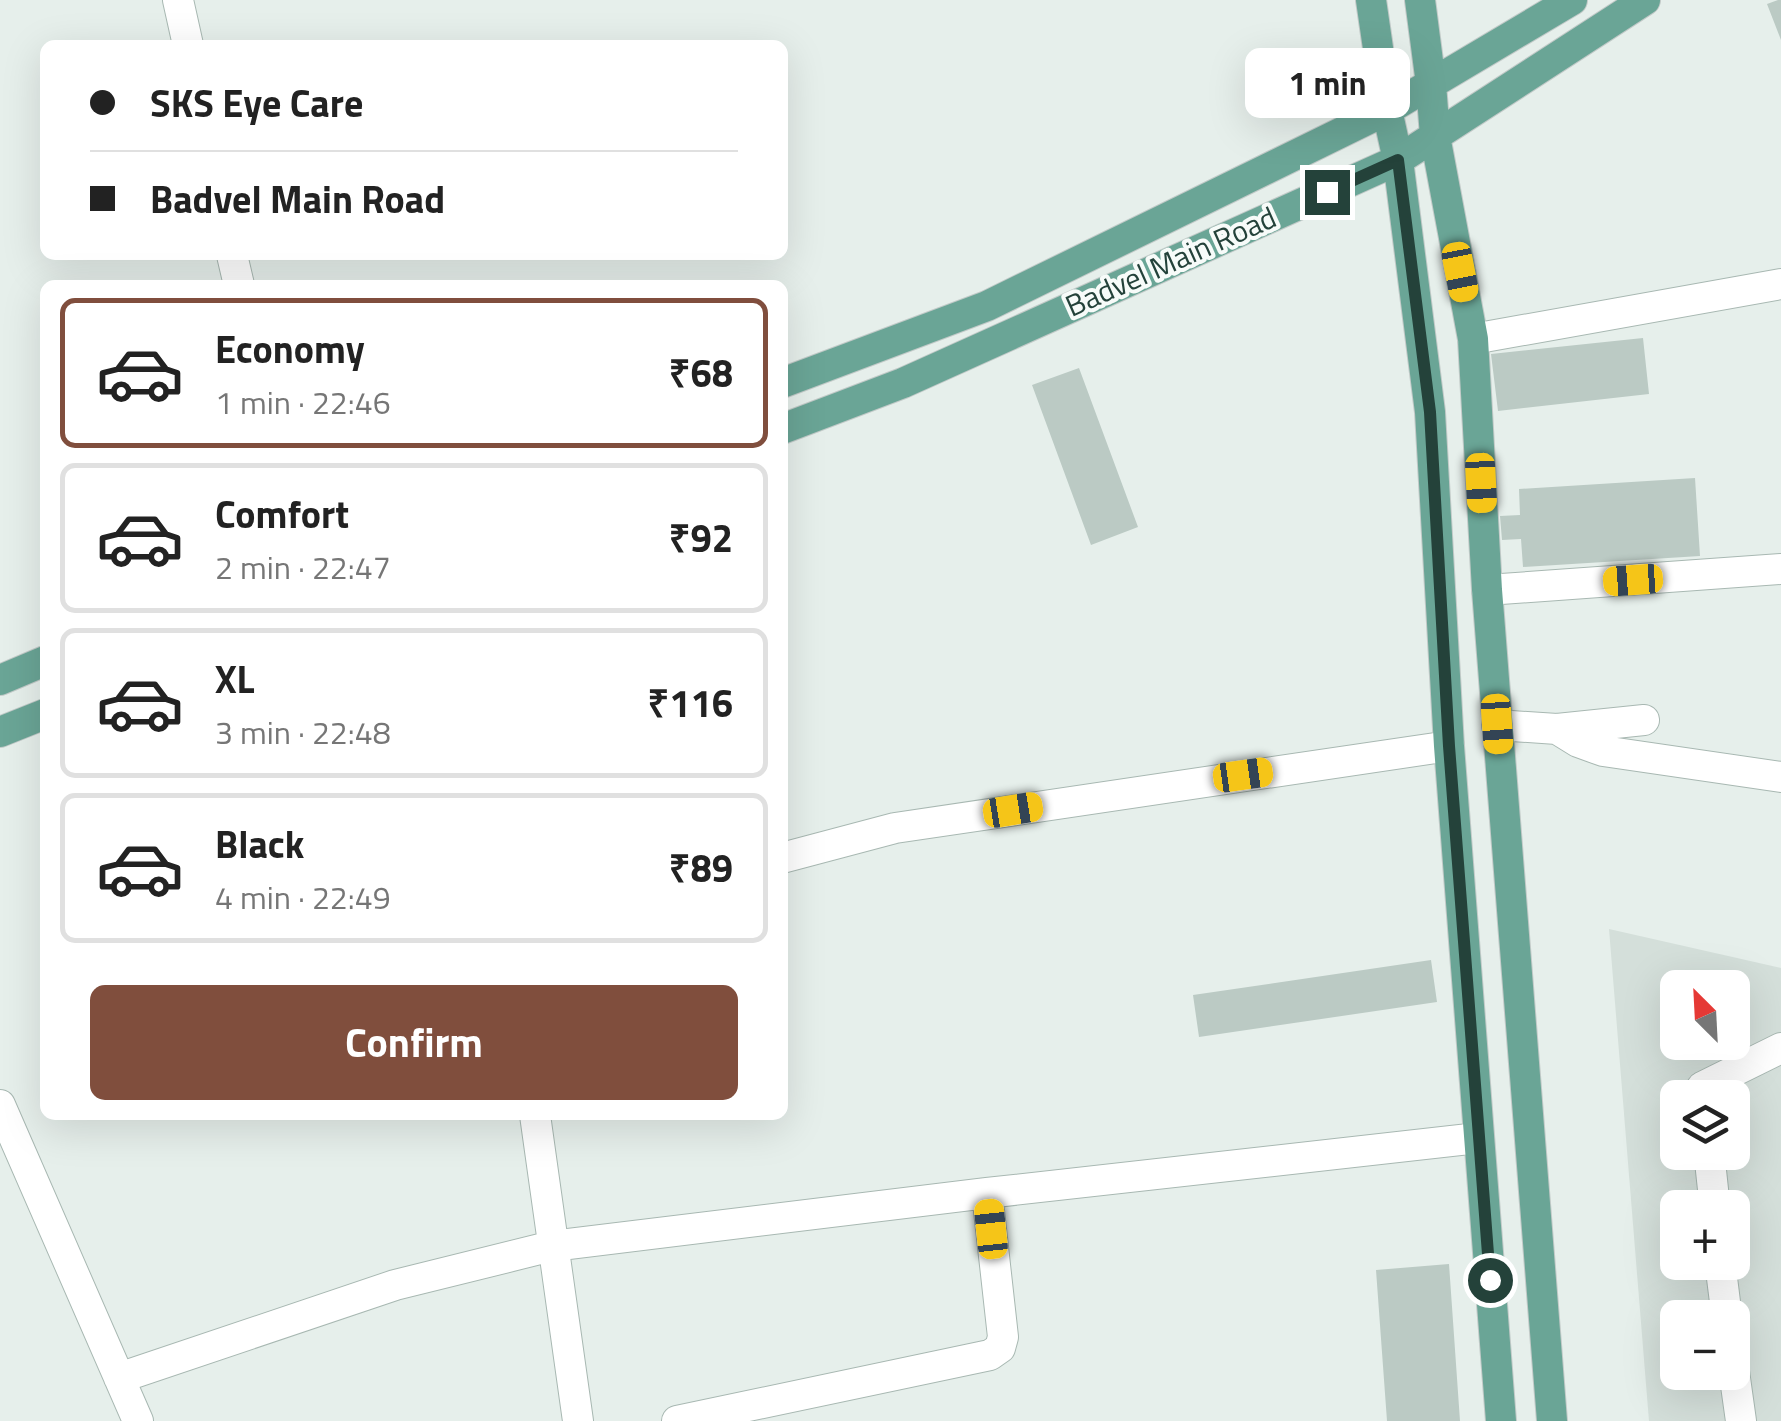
<!DOCTYPE html>
<meta charset="utf-8">
<style>
:root{--surface:#fff;--page:#f2f2f2;--text:#222;--muted:#767676;--line:#e0e0e0;--accent:#804e3d}
body{margin:0;font-family:"Titillium Web",sans-serif;background:var(--page);color:var(--text);height:100vh;display:flex;flex-direction:column;font-size:38px;white-space:nowrap}
*{box-sizing:border-box;margin:0}
p{font-size:32px;color:var(--muted)}
.icon{flex:none;width:55px;height:55px;fill:none;stroke:currentColor;stroke-width:2;stroke-linecap:round;stroke-linejoin:round}
.map{position:relative;flex:1;overflow:hidden}
.drawer{position:absolute;left:40px;top:280px;width:748px;height:840px;display:flex;flex-direction:column;background:var(--surface);border-radius:15px;box-shadow:0 10px 40px #0002}
.drawer>*{flex:none}
.banner{position:absolute;left:40px;top:40px;width:748px;height:220px;border-radius:15px;box-shadow:0 10px 40px #0002;display:grid;align-content:center;height:220px;padding:0 50px;background:var(--surface)}
.needle{width:65px;rotate:336deg}
.buttons{position:absolute;left:1660px;top:970px;display:grid;gap:20px}
.buttons a{display:grid;place-items:center;width:90px;height:90px;border-radius:15px;background:var(--surface);box-shadow:0 10px 40px #0002;font-size:50px}
.end{position:absolute;width:45px;height:45px;margin:-22px;border:12px solid #24423a;background:#fff;box-shadow:0 0 0 5px #fff}
.from{border-radius:50%}
.bubble{position:absolute;height:70px;border-radius:15px;background:var(--surface);box-shadow:0 10px 40px #0002;font-size:32px;font-weight:700;line-height:70px;text-align:center}
.car{position:absolute;width:30px;height:60px;margin:-30px -15px;border-radius:12px;box-shadow:0 0 8px 2px #0007;background:linear-gradient(#f5c518 24%,#345 0 40%,#f5c518 0 76%,#345 0 86%,#f5c518 0)}
.banner b{display:flex;align-items:center;gap:35px;height:95px;font-size:38px}
.banner b+b{border-top:2px solid var(--line)}
.banner i{width:25px;height:25px;background:var(--text)}
ul{padding:18px 0 0;list-style:none}
li{display:flex;align-items:center;gap:30px;height:150px;margin:0 20px 15px;padding:0 30px;border:5px solid var(--line);border-radius:15px}
li div{flex:1}
li b{display:block;font-size:38px}
li em{font-style:normal;font-weight:700}
li.active{border-color:var(--accent)}
li>.icon{width:90px;height:90px;stroke-width:1.5}
.primary-button{display:flex;gap:20px;margin-top:auto;padding:20px 50px}
.primary-button a{flex:1;height:115px;border-radius:15px;background:var(--accent);color:#fff;font-size:40px;font-weight:700;line-height:115px;text-align:center}
.map>svg:first-child{display:block}
.built{fill:#d4dfda;fill-rule:evenodd}
.building{fill:#bbcac4}
.lines{fill:none;stroke-linecap:round;stroke-linejoin:round}
.minor-casing{stroke:#a8b8b2;stroke-width:32}
.major-casing{stroke:#c2cac8;stroke-width:32}
.minor{stroke:#fff;stroke-width:30}
.major{stroke:#6aa596;stroke-width:30}
.route{stroke:#24423a;stroke-width:12}
.labels{text-anchor:middle;stroke-width:8;stroke-linejoin:round;paint-order:stroke}
.street-label{font-size:30px;fill:#24423a;stroke:#f7fbf9}
</style>
<div class="map">
<svg width="1781" height="1421" viewBox="0 0 1781 1421">
<rect width="100%" height="100%" fill="#e6efeb"/>
<path class="built" d="M1609,929L1781,968V1421H1649ZM1678,988H1732V1042H1678ZM1678,1098H1732V1152H1678ZM1678,1208H1732V1262H1678ZM1678,1318H1732V1372H1678Z"/>
<path class="building" d="M1778,0H1781V40L1767,4Z
M1643,338L1649,394L1498,411L1491,354Z
M1079,368L1138,527L1091,545L1032,385Z
M1695,478L1700,556L1523,567L1521,539L1502,540L1500,516L1520,515L1519,489Z
M1431,960L1437,1002L1199,1037L1193,995Z
M1449,1264L1460,1421H1387L1376,1270Z"/>
<g class="lines">
<defs>
<path id="minor" d="M178,0L188,45
M232,255L239,285
M1473,339L1781,284
M1487,590L1781,569
M1497,725L1557,729L1644,720
M1557,729L1578,742L1603,751L1781,777
M782,858L895,828L1449,746
M1703,1098L1702,1087L1781,1048
M0,1105L138,1421
M535,1115L578,1421
M1709,1152L1715,1208
M1720,1262L1727,1318
M1732,1357L1741,1421
M119,1378L395,1285L552,1246L987,1193L1478,1138
M677,1421L990,1355L1000,1348L1003,1337L987,1193"/>
<path id="major" d="M1371,0L1387,110L1398,160L1430,412L1449,746L1501,1421
M1420,0L1431,84L1435,136L1473,339L1487,590L1552,1421
M782,383L987,306L1387,110L1572,0
M782,429L903,383L1398,160L1645,0
M0,680L45,661
M0,732L45,714"/>
</defs>
<use href="#minor" class="minor-casing"/>
<use href="#major" class="major-casing"/>
<use href="#minor" class="minor"/>
<use href="#major" class="major"/>
</g>
<g class="lines">
<path class="route" d="M1327,192L1398,160L1430,412L1449,746L1490,1280"/>
</g>
<g class="labels">
<g class="street-label">
<text transform="translate(1171 262) rotate(-24)" y="10">Badvel Main Road</text>
</g>
</g>
</svg>
<div class="buttons">
<a><svg class="needle" viewBox="-14 -14 28 28"><path d="M0-13l5 13h-10z" fill="#e53935"/><path d="M0 13l5-13h-10z" fill="#767676"/></svg></a>
<a><svg class="icon" aria-label="layers" viewBox="0 0 24 24"><path d="M12 4l9 5-9 5-9-5zM3 14l9 5 9-5"/></svg></a>
<a>+</a>
<a>−</a>
</div>
<i class="end from" style="left:1490px;top:1280px"></i>
<i class="end" style="left:1327px;top:192px"></i>
<div class="bubble" style="left:1245px;top:48px;width:165px">1 min</div>
<i class="car" style="left:1460px;top:272px;rotate:169deg"></i>
<i class="car" style="left:1481px;top:483px;rotate:177deg"></i>
<i class="car" style="left:1633px;top:580px;rotate:266deg"></i>
<i class="car" style="left:1497px;top:724px;rotate:176deg"></i>
<i class="car" style="left:1243px;top:775px;rotate:82deg"></i>
<i class="car" style="left:1013px;top:810px;rotate:81deg"></i>
<i class="car" style="left:991px;top:1229px;rotate:354deg"></i>
<div class="banner">
<b><i class="from"></i>SKS Eye Care</b>
<b><i></i>Badvel Main Road</b>
</div>
<section class="drawer">
<ul>
<li class="active"><svg class="icon" aria-label="car" viewBox="0 0 24 24"><path d="M5 17H2v-5l4-1 3-4h7l3 4 3 1v5h-3M9 17h6M6 11h13"/><circle cx="7" cy="17" r="2"/><circle cx="17" cy="17" r="2"/></svg><div><b>Economy</b><p>1 min · 22:46</p></div><em>₹68</em></li>
<li><svg class="icon" aria-label="car" viewBox="0 0 24 24"><path d="M5 17H2v-5l4-1 3-4h7l3 4 3 1v5h-3M9 17h6M6 11h13"/><circle cx="7" cy="17" r="2"/><circle cx="17" cy="17" r="2"/></svg><div><b>Comfort</b><p>2 min · 22:47</p></div><em>₹92</em></li>
<li><svg class="icon" aria-label="car" viewBox="0 0 24 24"><path d="M5 17H2v-5l4-1 3-4h7l3 4 3 1v5h-3M9 17h6M6 11h13"/><circle cx="7" cy="17" r="2"/><circle cx="17" cy="17" r="2"/></svg><div><b>XL</b><p>3 min · 22:48</p></div><em>₹116</em></li>
<li><svg class="icon" aria-label="car" viewBox="0 0 24 24"><path d="M5 17H2v-5l4-1 3-4h7l3 4 3 1v5h-3M9 17h6M6 11h13"/><circle cx="7" cy="17" r="2"/><circle cx="17" cy="17" r="2"/></svg><div><b>Black</b><p>4 min · 22:49</p></div><em>₹89</em></li>
</ul>
<div class="primary-button"><a>Confirm</a></div>
</section>
</div>
